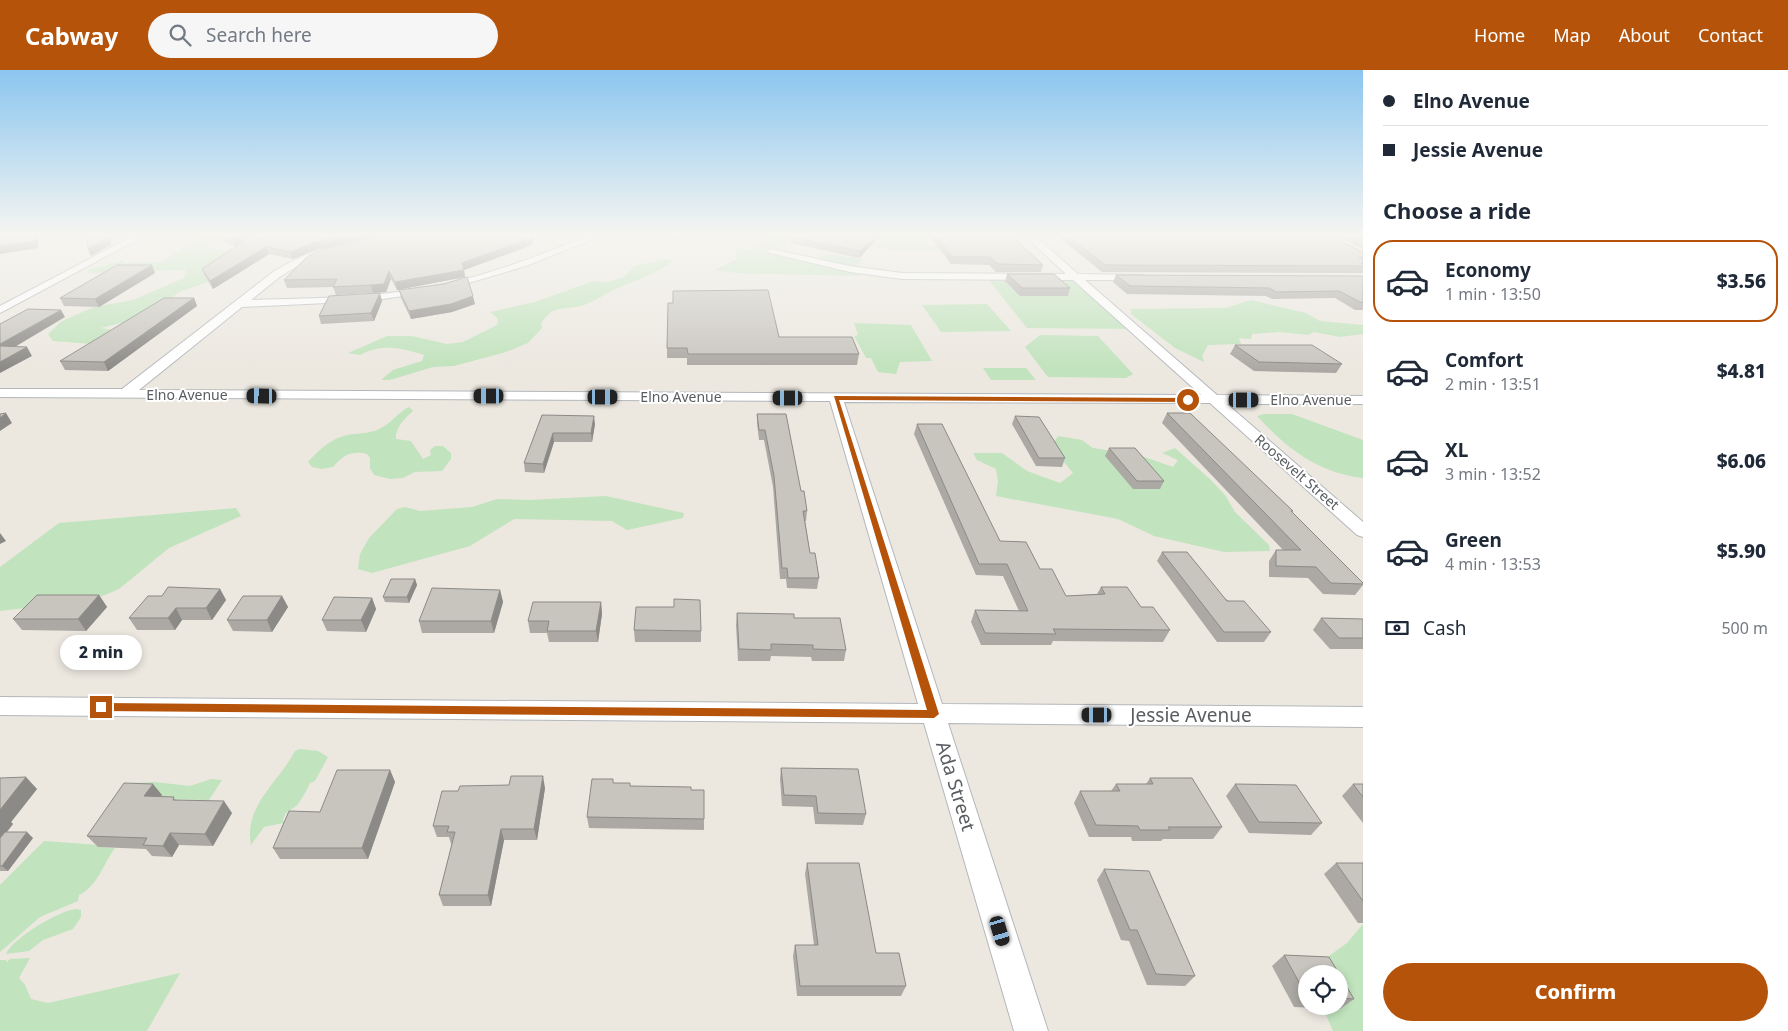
<!DOCTYPE html>
<meta charset="utf-8">
<style>
:root{--surface:#fff;--page:#f6f6f7;--text:#1f2937;--muted:#747a83;--line:#e0e1e3;--accent:#b45309}
body{margin:0;font-family:"Noto Sans",sans-serif;background:var(--page);color:var(--text);height:100vh;display:flex;flex-direction:column;font-size:19px;white-space:nowrap}
*{box-sizing:border-box;margin:0}
p{font-size:16px;color:var(--muted)}
.icon{flex:none;width:28px;height:28px;fill:none;stroke:currentColor;stroke-width:2;stroke-linecap:round;stroke-linejoin:round}
.map{position:relative;flex:1;overflow:hidden}
.details{display:flex;flex-direction:column;background:var(--surface);width:425px}
.details>*{flex:none}
.banner{display:grid;align-content:center;height:110px;padding:0 20px;background:var(--surface)}
.tools{position:absolute;left:1298px;top:895px;display:grid;gap:10px}
.tools a{display:grid;place-items:center;width:50px;height:50px;border-radius:50%;background:var(--surface);box-shadow:0 2px 8px #0003;font-size:25px}
.end{position:absolute;width:22px;height:22px;margin:-11px;border:6px solid #b45309;background:#fff;box-shadow:0 0 0 2px #fff}
.from{border-radius:50%}
.bubble{position:absolute;height:35px;border-radius:18px;background:var(--surface);box-shadow:0 2px 8px #0003;font-size:16px;font-weight:800;line-height:35px;text-align:center}
.car{position:absolute;width:15px;height:30px;margin:-15px -8px;border-radius:6px;box-shadow:0 0 4px 1px #0007;background:linear-gradient(#222 24%,#8ab4d8 0 40%,#222 0 76%,#8ab4d8 0 86%,#222 0)}
.banner b{display:flex;align-items:center;gap:18px;height:48px;font-size:19px}
.banner b+b{border-top:1px solid var(--line)}
.banner i{width:12px;height:12px;background:var(--text)}
ul{padding:0;list-style:none}
li{display:flex;align-items:center;gap:15px;height:82px;margin:0 10px 8px;padding:0 10px;border:2px solid transparent;border-radius:20px}
li div{flex:1}
li b{display:block;font-size:19px}
li em{font-style:normal;font-weight:800}
li.selected{border-color:var(--accent)}
li>.icon{width:45px;height:45px;stroke-width:1.5}
h2{padding:0 20px;font-size:22px;line-height:60px}
.pay{display:flex;align-items:center;gap:12px;height:55px;padding:0 20px;font-size:19px}
.pay p{margin-inline-start:auto}
.primary-button{display:flex;gap:10px;margin-top:auto;padding:10px 20px}
.primary-button a{flex:1;height:58px;border-radius:30px;background:var(--accent);color:#fff;font-size:20px;font-weight:800;line-height:58px;text-align:center}
header{display:flex;align-items:center;gap:30px;box-sizing:border-box;height:70px;padding:0 25px;background:var(--accent);color:#fff}
header strong{font-size:24px}
nav{display:flex;gap:28px;margin-inline-start:auto;font-size:18px}
.search{width:350px;height:45px;background:var(--page);display:flex;align-items:center;gap:12px;box-sizing:border-box;padding:0 18px;border-radius:28px;color:var(--muted);font-size:19px}
main{display:flex;flex:1;min-height:0}
.map>svg:first-child{display:block}
.green{fill:#c1e3bd}
.lines{fill:none;stroke-linecap:round;stroke-linejoin:round}
.street-casing{stroke:#b3b7bb;stroke-width:2}
.street{fill:#fff;fill-rule:evenodd}
.wall{fill:#aca9a4;fill-rule:evenodd}
.shaded-wall{fill:#8c8a86}
.building{fill:#c8c5bf;stroke:#8c8a86}
.route{fill:#b45309}
.labels{text-anchor:middle;stroke-width:4;stroke-linejoin:round;paint-order:stroke}
.far-street-label{font-size:14px;fill:#595d61;stroke:#fff}
.near-street-label{font-size:19px;fill:#595d61;stroke:#fff}
</style>
<header>
<strong>Cabway</strong>
<div class="search"><svg class="icon" aria-label="search" viewBox="0 0 24 24"><circle cx="10" cy="10" r="6"/><path d="M15 15l6 6"/></svg>Search here</div>
<nav><a>Home</a><a>Map</a><a>About</a><a>Contact</a></nav>
</header>
<main>
<div class="map">
<svg width="1363" height="961" viewBox="0 0 1363 961">
<rect width="100%" height="100%" fill="#ece8e0"/>
<path class="green" d="M212,165L229,170L214,172L206,178L232,182L211,211L179,222L167,232L125,252L101,258L118,261L92,274L53,271L48,264L62,251L94,237L133,230L184,208L186,200L88,203L89,200L123,190L124,193L161,192L182,179L187,172Z
M773,165H800L786,172L773,183L814,189L826,184L864,189L852,200L859,202L860,206L736,203L715,200L737,189L735,178L750,180Z
M886,165H925L927,176L967,177L953,181L881,179L874,176Z
M666,189L674,190C658,204 634,211 615,219C605,224 595,231 584,235C566,241 553,233 541,254L542,258L528,273L506,282L454,296L433,297L390,310H381L393,300L422,291L424,285C402,278 381,273 360,285L348,283L387,266H412L447,274L463,272L497,255L498,249L490,242L535,232L593,211L607,212L624,207L634,196Z
M988,209H1078L1135,259L1027,258Z
M1251,230L1306,243L1320,251L1363,255V264L1340,267L1314,262L1308,265L1280,262L1252,264L1251,269L1239,268L1241,274L1208,275L1202,286L1204,292L1175,278L1131,244V239L1226,238Z
M987,234L1011,261L941,262L922,235Z
M854,253L911,255L932,291L900,292L896,304L878,302L871,288H866L854,266L858,265Z
M1040,265L1098,266L1133,304L1126,308L1048,307L1025,277Z
M983,298H1026L1036,310H991Z
M409,337L413,341C405,348 395,358 396,369L411,371L423,389L431,385L430,380L435,376H443L451,383V389L442,401L415,402L403,408L390,409L374,405L370,398V388L367,384C352,380 343,385 333,397L322,399L312,397L308,392C322,377 334,366 354,364C364,363 372,363 381,358C392,353 398,342 409,337Z
M1264,344H1292L1363,370V408C1318,403 1287,379 1257,346Z
M1058,366L1082,370L1093,378L1139,385L1173,397L1178,390L1162,383L1175,378L1211,410L1225,425L1235,442L1269,475L1270,481L1224,482L1154,466L1118,449L996,426L998,411L996,399L977,390L973,383H1002L1027,401L1060,413L1073,403L1051,376Z
M606,426L684,443L683,448L627,460L612,451L514,449L470,476L372,503L358,499L360,484L369,468L397,439L405,437L420,441L472,437L497,429L529,430Z
M236,438L241,446L169,478L119,519L93,530L0,541V497L59,453Z
M300,679L318,681L328,687L315,711L310,713C307,720 303,727 298,734C292,741 284,740 283,751H293L264,757L251,775C243,736 279,712 295,681Z
M211,709L222,710L209,730L159,729L135,713L154,712L190,716Z
M44,771L99,775L98,777L115,778C103,794 98,816 79,825L78,831L40,847L0,882V815Z
M76,839L81,840V847L73,859L43,870L29,881L6,884C13,868 58,841 76,839Z
M1363,854V961H1333L1322,936H1339V904H1319L1322,891L1347,873Z
M30,888L19,908L25,915L31,929L48,933L180,903L147,961H0V890H6L7,892L10,889Z"/>
<g class="lines">
<defs>
<path id="street" d="M135,165H146L0,243V236Z
M590,165H603L526,196L445,220L369,231L242,237L139,320L1201,325L1073,210L902,209L850,202L766,182L771,179L850,196L902,203L1066,204L1024,165H1034L1078,204L1143,205L1144,207L1139,210H1085L1217,325L1363,326V334H1227L1363,452V467L1357,465L1210,333L844,332L942,634L1363,637V657L948,653L1048,961H1014L924,653L0,645V627L918,634L830,331L0,327V319H122L273,202C285,195 322,173 333,182L304,192L281,206L251,230C316,228 381,228 445,214C495,203 543,184 590,165Z"/>
</defs>
<use href="#street" class="street-casing"/>
<use href="#street" class="street"/>
</g>
<path class="wall" d="M210,165H253L235,176Z
M280,165L318,179L293,189L269,184L213,219L205,206L202,199Z
M391,165H535L532,175L464,200L465,207L397,220L391,209L386,222L336,225L333,217L287,218L284,210Z
M660,165H686L676,170Z
M881,165L859,188L790,173L791,167Z
M929,165H1011L1043,195L1041,202H996L989,195L951,194Z
M1056,165H1327L1363,182V203L1102,202Z
M1334,165H1363V179Z
M155,203L99,237L64,236L60,228Z
M1007,204L1070,218L1068,226H1020L1005,211Z
M1116,205L1363,206V240H1355L1335,228L1272,229L1266,226L1127,224L1113,212Z
M399,220L475,234L452,242L411,249L401,228Z
M194,228L197,236L108,301L65,300L60,291Z
M382,231L374,251L321,254L319,246Z
M779,267L859,284L857,295H687V288H667V278Z
M1235,275L1342,294L1336,303L1254,301L1230,284Z
M1167,343L1293,441L1292,442L1363,513V515L1355,525L1323,524L1308,508L1269,507V491L1276,480H1283L1162,353Z
M757,344L801,421L807,441L806,451H805L810,483L819,508L817,519L787,518L786,509H780L773,417L764,370H759L757,353Z
M542,345L595,354L592,372H554L544,403L525,402L524,393Z
M1015,346L1065,388L1062,397L1036,396L1012,354Z
M917,354L1000,471L1040,499L1066,526L1097,524L1101,517L1141,537L1170,560L1163,572L1053,571L1051,575H981L971,552L975,540L1019,541L1003,506L976,505L914,364Z
M1109,378L1164,411L1160,419H1133L1105,386Z
M1162,482L1271,562L1264,572H1217L1157,491Z
M415,509L417,515L409,533L385,532L383,527Z
M220,519L226,530L212,550H182L175,560H137L129,548L162,526Z
M500,520L503,532L494,563H422L419,551Z
M99,525L107,537L86,561L22,560L13,549Z
M282,526L288,537L272,562L233,561L227,550Z
M372,528L376,539L366,562L327,561L322,550Z
M601,532L602,544L598,572H549L547,563H530L528,551Z
M737,543L794,548L846,580L844,591H812L811,587L771,586L770,591H738L736,555Z
M1321,548L1363,549V579H1330L1313,560Z
M634,560L701,561V572H635Z
M781,698L866,744L863,755L815,754L813,737L782,736L780,709Z
M390,700L395,712L368,789H280L273,778L320,742Z
M0,708L37,719L11,752L13,754L7,762L33,768L8,801H0Z
M1150,708L1222,757L1213,769H1163L1161,771H1132L1131,767H1089L1074,733L1080,721H1111L1116,714H1146Z
M614,713L630,716L691,720L704,749V760L589,758L587,747Z
M1235,714L1322,753L1311,765L1249,763L1226,726Z
M1353,714H1363V753L1342,726Z
M545,718L537,770H504L491,836H443L439,825L452,773L451,774L449,767H437L433,756Z
M162,725L161,726L232,743L213,776L179,775L172,787L152,786L146,779L98,777L87,766Z
M807,793L876,883L906,916L901,926H797L793,886L795,875H814L805,804Z
M1336,793H1363V853H1358L1324,804Z
M1104,799L1195,906L1185,916L1147,915L1129,871L1121,870L1097,810Z
M1284,885L1329,887L1354,929L1340,939L1294,937L1272,896ZM1306,904H1339V936H1306Z"/>
<path class="shaded-wall" d="M35,165H39L38,178L0,184V176Z
M108,165H111V175L91,186L88,179Z
M239,165H253L235,176L232,169Z
M350,165H388L318,179L293,189L290,182L315,172Z
M532,165H535L532,175L464,200L465,207L397,220L395,212Z
M676,165H686L676,170Z
M876,165H881L859,188L860,181Z
M266,177L269,184L213,219L210,211Z
M152,195L155,203L99,237L95,229Z
M389,201L391,209L386,222L373,223L371,215Z
M380,223L382,231L374,251L371,243Z
M473,226L475,234L452,242L411,249L409,241Z
M194,228L197,236L108,301L104,292Z
M61,240L65,247L3,284L0,279V274Z
M27,277L32,286L0,303V292Z
M6,343L12,353L0,361V348Z
M594,346L595,354L592,372L591,363Z
M553,363L554,372L544,403L543,394Z
M0,463L6,471L0,474Z
M415,509L417,515L409,533L407,527Z
M220,519L226,530L212,550L206,538Z
M500,520L503,532L494,563L491,551Z
M99,525L107,537L86,561L78,549Z
M282,526L288,537L272,562L267,550Z
M372,528L376,539L366,562L361,550Z
M601,532L602,544L598,572L596,561Z
M176,538L182,550L175,560L168,548Z
M390,700L395,712L368,789L362,778Z
M543,706L545,718L537,770L534,759Z
M26,707L37,719L11,752L13,754L0,770V740Z
M153,714L162,725L153,737L144,726Z
M224,731L232,743L213,776L205,764Z
M501,759L504,770L491,836L488,825Z
M27,762L33,768L8,801L2,796Z
M170,763L179,775L172,787L163,776Z"/>
<path class="building" d="M8,165H35V171L0,176V167Z
M87,165H108V168L88,179Z
M224,165H239L232,169Z
M280,165H350L315,172L290,182L266,177L210,211L202,199L241,173Z
M391,165H532L531,168L462,193L464,200L395,212L389,201L384,214L371,215L333,217L337,209L284,210L308,186L322,179Z
M793,165H876L860,181L791,167Z
M936,165H1011L1043,195L998,194L990,187H952Z
M1066,165H1327L1363,182V187H1359L1363,189V193H1361H1363V196L1105,195Z
M1352,165H1363V170Z
M117,195H152L95,229L60,228Z
M1007,204H1054L1070,218H1022Z
M1116,205L1363,206V233L1360,232L1339,221L1276,222L1269,218L1130,216Z
M467,207L473,226L451,234L409,241L399,220L444,214Z
M768,220L779,267H852L859,284H688L687,278H667L668,233H673V221Z
M380,223L371,243L319,246L329,226Z
M164,228H194L104,292L60,291Z
M28,239L61,240L0,274V254Z
M1235,275H1312L1342,294L1259,292Z
M0,276L27,277L0,292Z
M6,343L0,348V344Z
M1167,343H1190L1293,441H1291L1363,513V514L1331,513L1316,497L1276,496V480H1301Z
M757,344H786L801,421H804L807,441H803L810,483H815L819,508H788L787,498H782L774,406L765,360H759Z
M542,345L594,346L591,363H553L543,394L524,393Z
M1015,346L1039,347L1065,388H1039Z
M917,354H942L1000,471L1026,472L1040,499H1052L1066,526L1105,524L1101,517H1127L1141,537H1153L1170,560L1053,559L1056,564L985,563L975,540L1028,541L1007,494H979Z
M1109,378H1135L1164,411H1137Z
M1162,482H1187L1227,531H1244L1271,562H1224Z
M391,509H415L407,527H383Z
M168,517L220,519L206,538H176L168,548H129L148,526H162Z
M432,518L500,520L491,551H419Z
M37,525H99L78,549H13Z
M243,526H282L267,550H227Z
M334,527L372,528L361,550H322Z
M674,529L700,530L701,561L634,560L636,537H674Z
M533,532H601L596,561H547L549,551H528Z
M737,543L794,544V548H840L846,580L813,579V575L771,574V580L739,579Z
M1321,548L1363,549V568H1339Z
M781,698L858,699L866,744L818,743L816,726L784,725Z
M337,700H390L362,778H273L289,741L320,742Z
M511,706H543L534,759H501L488,825H439L455,762H447L449,756H433L442,721H458L460,716L509,715Z
M26,707L0,740V708Z
M1150,708H1192L1222,757H1168L1170,760H1140L1138,756L1096,755L1080,721H1120L1116,714H1153Z
M592,709H613V713H630V716L691,717V720H704V749L587,747Z
M124,713L153,714L144,726L174,727L173,730L224,731L205,764L170,763L163,776L143,775L147,768L87,766Z
M1235,714L1296,715L1322,753L1259,752Z
M1353,714H1363V727Z
M5,762H27L2,796H0V768Z
M807,793H859L876,883H899L906,916H800L795,875H818Z
M1336,793H1363V831Z
M1104,799L1149,801L1195,906L1156,904L1137,860H1130Z
M1284,885L1329,887L1354,929L1339,928V904H1306V925Z"/>
<linearGradient id="sky" x2="0" y2="1"><stop stop-color="#8bc6f0"/><stop offset="0.55" stop-color="#f6f5f1"/><stop offset="1" stop-color="#f6f5f1" stop-opacity="0"/></linearGradient>
<rect width="1363" height="300" fill="url(#sky)"/>
<path class="route" d="M834,326L1188,328L1191,330L1188,332L839,330L939,644L934,648L101,641L96,637L101,633L927,640Z"/>
<g class="labels">
<g class="far-street-label">
<text x="187" y="330">Elno Avenue</text>
<text x="681" y="332">Elno Avenue</text>
<text x="1311" y="335">Elno Avenue</text>
<text transform="translate(1297 402) rotate(41)" y="5">Roosevelt Street</text>
</g>
<g class="near-street-label">
<text x="1191" y="652">Jessie Avenue</text>
<text transform="translate(956 716) rotate(73)" y="7">Ada Street</text>
</g>
</g>
</svg>
<div class="tools">
<a><svg class="icon" aria-label="locate" viewBox="0 0 24 24"><circle cx="12" cy="12" r="6"/><path d="M12 2v4M12 18v4M2 12h4M18 12h4"/></svg></a>
</div>
<i class="end from" style="left:1188px;top:330px"></i>
<i class="end" style="left:101px;top:637px"></i>
<div class="bubble" style="left:60px;top:565px;width:82px">2 min</div>
<i class="car" style="left:262px;top:326px;rotate:271deg"></i>
<i class="car" style="left:489px;top:326px;rotate:270deg"></i>
<i class="car" style="left:603px;top:327px;rotate:90deg"></i>
<i class="car" style="left:788px;top:328px;rotate:270deg"></i>
<i class="car" style="left:1244px;top:330px;rotate:90deg"></i>
<i class="car" style="left:1097px;top:645px;rotate:270deg"></i>
<i class="car" style="left:1000px;top:861px;rotate:163deg"></i>
</div>
<section class="details">
<div class="banner">
<b><i class="from"></i>Elno Avenue</b>
<b><i></i>Jessie Avenue</b>
</div>
<h2>Choose a ride</h2>
<ul>
<li class="selected"><svg class="icon" aria-label="car" viewBox="0 0 24 24"><path d="M5 17H2v-5l4-1 3-4h7l3 4 3 1v5h-3M9 17h6M6 11h13"/><circle cx="7" cy="17" r="2"/><circle cx="17" cy="17" r="2"/></svg><div><b>Economy</b><p>1 min · 13:50</p></div><em>$3.56</em></li>
<li><svg class="icon" aria-label="car" viewBox="0 0 24 24"><path d="M5 17H2v-5l4-1 3-4h7l3 4 3 1v5h-3M9 17h6M6 11h13"/><circle cx="7" cy="17" r="2"/><circle cx="17" cy="17" r="2"/></svg><div><b>Comfort</b><p>2 min · 13:51</p></div><em>$4.81</em></li>
<li><svg class="icon" aria-label="car" viewBox="0 0 24 24"><path d="M5 17H2v-5l4-1 3-4h7l3 4 3 1v5h-3M9 17h6M6 11h13"/><circle cx="7" cy="17" r="2"/><circle cx="17" cy="17" r="2"/></svg><div><b>XL</b><p>3 min · 13:52</p></div><em>$6.06</em></li>
<li><svg class="icon" aria-label="car" viewBox="0 0 24 24"><path d="M5 17H2v-5l4-1 3-4h7l3 4 3 1v5h-3M9 17h6M6 11h13"/><circle cx="7" cy="17" r="2"/><circle cx="17" cy="17" r="2"/></svg><div><b>Green</b><p>4 min · 13:53</p></div><em>$5.90</em></li>
</ul>
<div class="pay"><svg class="icon" aria-label="cash" viewBox="0 0 24 24"><path d="M3 7h18v10H3z"/><circle cx="12" cy="12" r="2"/></svg>Cash<p>500 m</p></div>
<div class="primary-button"><a>Confirm</a></div>
</section>
</main>
